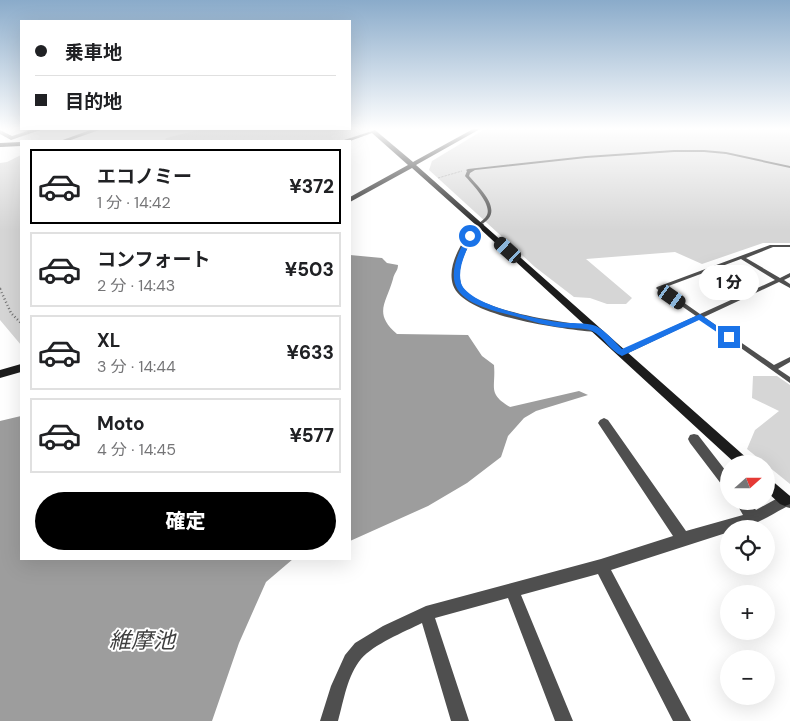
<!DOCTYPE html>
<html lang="ja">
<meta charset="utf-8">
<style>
:root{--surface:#fff;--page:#f6f6f6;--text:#202124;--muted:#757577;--line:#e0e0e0;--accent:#000}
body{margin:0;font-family:"DM Sans","Noto Sans JP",sans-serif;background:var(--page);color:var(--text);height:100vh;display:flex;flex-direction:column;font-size:19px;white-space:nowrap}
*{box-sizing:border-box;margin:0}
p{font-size:16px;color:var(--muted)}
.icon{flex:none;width:28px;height:28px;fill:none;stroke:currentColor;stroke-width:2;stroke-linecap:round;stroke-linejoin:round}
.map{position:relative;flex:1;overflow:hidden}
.sheet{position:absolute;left:20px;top:140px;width:331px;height:420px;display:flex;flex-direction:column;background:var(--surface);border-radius:0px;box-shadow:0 5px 20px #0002}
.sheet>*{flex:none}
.hud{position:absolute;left:20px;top:20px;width:331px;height:110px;border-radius:0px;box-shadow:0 5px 20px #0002;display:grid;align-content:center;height:110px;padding:0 15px;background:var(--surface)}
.needle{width:32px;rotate:69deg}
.fabs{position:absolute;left:720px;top:455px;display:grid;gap:10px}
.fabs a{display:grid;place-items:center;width:55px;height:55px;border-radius:50%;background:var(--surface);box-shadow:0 5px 20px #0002;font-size:25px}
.end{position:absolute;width:22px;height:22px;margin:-11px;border:6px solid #1a73e8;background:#fff;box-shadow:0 0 0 2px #fff}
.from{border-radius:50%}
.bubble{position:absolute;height:35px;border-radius:18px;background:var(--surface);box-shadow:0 5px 20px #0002;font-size:16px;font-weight:800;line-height:35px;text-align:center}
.car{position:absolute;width:15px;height:30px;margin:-15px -8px;border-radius:6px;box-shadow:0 0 4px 1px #0007;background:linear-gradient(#222 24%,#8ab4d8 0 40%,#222 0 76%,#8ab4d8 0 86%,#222 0)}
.hud b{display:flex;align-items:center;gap:18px;height:48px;font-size:19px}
.hud b+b{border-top:1px solid var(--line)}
.hud i{width:12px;height:12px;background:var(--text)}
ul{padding:9px 0 0;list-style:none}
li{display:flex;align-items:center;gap:15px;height:75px;margin:0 10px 8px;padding:0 5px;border:2px solid var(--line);border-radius:0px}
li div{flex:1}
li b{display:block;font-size:19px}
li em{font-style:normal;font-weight:800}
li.current{border-color:var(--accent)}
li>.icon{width:45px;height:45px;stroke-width:1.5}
.cta{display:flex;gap:10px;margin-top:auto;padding:10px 15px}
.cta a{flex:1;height:58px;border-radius:30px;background:var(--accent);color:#fff;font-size:20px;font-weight:800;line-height:58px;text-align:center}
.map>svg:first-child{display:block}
.green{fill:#d6d6d6}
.water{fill:#9d9d9d}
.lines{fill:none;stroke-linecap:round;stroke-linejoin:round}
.path-far2{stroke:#717171;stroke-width:1;stroke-dasharray:0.5 1;stroke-linecap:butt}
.path-far1{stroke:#717171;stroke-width:2;stroke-dasharray:1 2;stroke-linecap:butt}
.path{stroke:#717171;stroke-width:2.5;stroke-dasharray:1 2.5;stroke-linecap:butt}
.lane{fill:#4f4f4f;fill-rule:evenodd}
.street{fill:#4f4f4f;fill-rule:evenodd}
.secondary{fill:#1c1c1c;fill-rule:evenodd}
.route{fill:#1a73e8}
.labels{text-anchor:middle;stroke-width:4;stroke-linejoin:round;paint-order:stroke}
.near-water-label{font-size:22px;font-style:italic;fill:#3e3e3e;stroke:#fff}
</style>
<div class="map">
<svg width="790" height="721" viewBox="0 0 790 721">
<rect width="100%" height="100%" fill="#fff"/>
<path class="green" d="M203,129H377L343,141H165L166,138Z
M485,129H790V243H763L702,264L675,252L586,259L632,298L626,304H607L590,298L574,297L535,267L429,170L432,161Z
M21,155V345L0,320V163L7,162Z
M753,376H777L790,385V484L747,449L755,430L779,411L752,398Z"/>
<path class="water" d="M350,255L382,258L387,263L398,265C398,271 394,273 393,279C386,304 373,313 397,334L468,335L482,356L494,365C496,388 487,393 510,407L579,391L588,395L536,411L524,418L508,436L501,457L467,483L428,506L350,541Z
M21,416V559H293L266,582L239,643L212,721H0V421Z"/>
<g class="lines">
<path class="path-far2" d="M438,178L462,171"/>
<path class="path-far1" d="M0,288L1,290"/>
<path class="path" d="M0,289L11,313L21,323"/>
<path class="lane" d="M674,150H704L726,152L790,166V168L726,154L704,152H674L586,158L475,170L470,173L469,176C481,190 506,212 480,225L478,224C481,221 485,219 487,215C492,204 472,184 465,176L467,171L466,170L468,169L586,156Z
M770,245H790V247H773L746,258L780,278L790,273V277L784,280L790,284V288L779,282L704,317L774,365L790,357V362L778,369L790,377V383L700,319L624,355H620L619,353L620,351L696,316L657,289L656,288L657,287ZM741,259L775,280L700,314L663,288Z"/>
<path class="street" d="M34,129H43L11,140L0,134V130L12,136Z
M93,129H102L68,141H60Z
M477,222L484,224C472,240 455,262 461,284C470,311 568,323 594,326L597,327L599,329L597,331L594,332C563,329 464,317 453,285C446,263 465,238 477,222Z
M604,418L608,420L686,531L743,515L735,501H749L756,510L785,494L790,496V508L786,507C767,517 751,529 729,529V532L611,570L691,721H673L598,574L521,595L573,721H555L508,598L435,618L469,721H451L422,623C404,632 374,644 361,659C347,676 344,700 338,721H320L331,686L345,655L355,643L383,626L426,606L601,559L673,536L600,426L598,423L600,420Z
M694,434L698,435L729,475V491L725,489L690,443L688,439L690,435Z"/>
<path class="secondary" d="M473,129H480L416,165L749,460L751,464H736L477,226L412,168L350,202V197L408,165L372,133L350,141H343L344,140L375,130L413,162Z
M21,142V146L0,147V143Z
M21,364V372L0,378V370Z
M766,477L770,479L790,496V504L785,506L780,504L766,491Z"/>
</g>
<linearGradient id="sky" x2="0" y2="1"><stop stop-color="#8aabca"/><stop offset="0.56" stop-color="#fff"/><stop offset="1" stop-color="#fff" stop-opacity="0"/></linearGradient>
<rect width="790" height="230" fill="url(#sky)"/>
<path class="route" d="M468,234L473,236C467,250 457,267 461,283C468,305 536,319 558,322C570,324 586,322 596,326C606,331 615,342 622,349L700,314L733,337L732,339H727L699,320L622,356C610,351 604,337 592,331C584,327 568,329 558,327C542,325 526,319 510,315C457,302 438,288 468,234Z"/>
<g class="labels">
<g class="near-water-label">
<text x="142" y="648">維摩池</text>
</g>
</g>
</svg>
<div class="fabs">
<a><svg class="needle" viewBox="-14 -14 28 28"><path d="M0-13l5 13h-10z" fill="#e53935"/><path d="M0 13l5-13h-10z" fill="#757577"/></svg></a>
<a><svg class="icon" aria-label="locate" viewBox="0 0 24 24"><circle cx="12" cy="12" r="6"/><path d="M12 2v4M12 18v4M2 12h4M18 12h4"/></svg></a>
<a>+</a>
<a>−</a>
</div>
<i class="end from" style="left:470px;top:236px"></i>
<i class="end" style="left:729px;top:337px"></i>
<div class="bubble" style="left:699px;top:265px;width:60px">1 分</div>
<i class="car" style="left:508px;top:250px;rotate:312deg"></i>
<i class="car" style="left:672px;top:297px;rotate:125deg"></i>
<div class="hud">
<b><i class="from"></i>乗車地</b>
<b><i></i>目的地</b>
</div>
<section class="sheet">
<ul>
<li class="current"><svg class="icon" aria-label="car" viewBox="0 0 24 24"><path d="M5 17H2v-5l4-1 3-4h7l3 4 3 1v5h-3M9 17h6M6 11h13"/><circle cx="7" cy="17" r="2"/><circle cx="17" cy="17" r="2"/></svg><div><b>エコノミー</b><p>1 分 · 14:42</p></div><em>¥372</em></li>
<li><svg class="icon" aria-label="car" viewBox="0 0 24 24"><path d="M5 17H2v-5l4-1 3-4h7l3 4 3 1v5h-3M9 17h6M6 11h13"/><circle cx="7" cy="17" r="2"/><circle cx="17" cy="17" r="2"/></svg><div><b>コンフォート</b><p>2 分 · 14:43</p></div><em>¥503</em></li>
<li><svg class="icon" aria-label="car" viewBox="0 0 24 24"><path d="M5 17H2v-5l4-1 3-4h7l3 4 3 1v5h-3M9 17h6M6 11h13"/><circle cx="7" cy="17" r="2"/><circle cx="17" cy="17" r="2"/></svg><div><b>XL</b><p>3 分 · 14:44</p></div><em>¥633</em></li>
<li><svg class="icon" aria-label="car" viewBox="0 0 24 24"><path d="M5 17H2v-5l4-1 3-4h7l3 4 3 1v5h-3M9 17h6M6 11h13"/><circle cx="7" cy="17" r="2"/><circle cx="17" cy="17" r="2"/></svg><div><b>Moto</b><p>4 分 · 14:45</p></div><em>¥577</em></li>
</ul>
<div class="cta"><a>確定</a></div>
</section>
</div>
